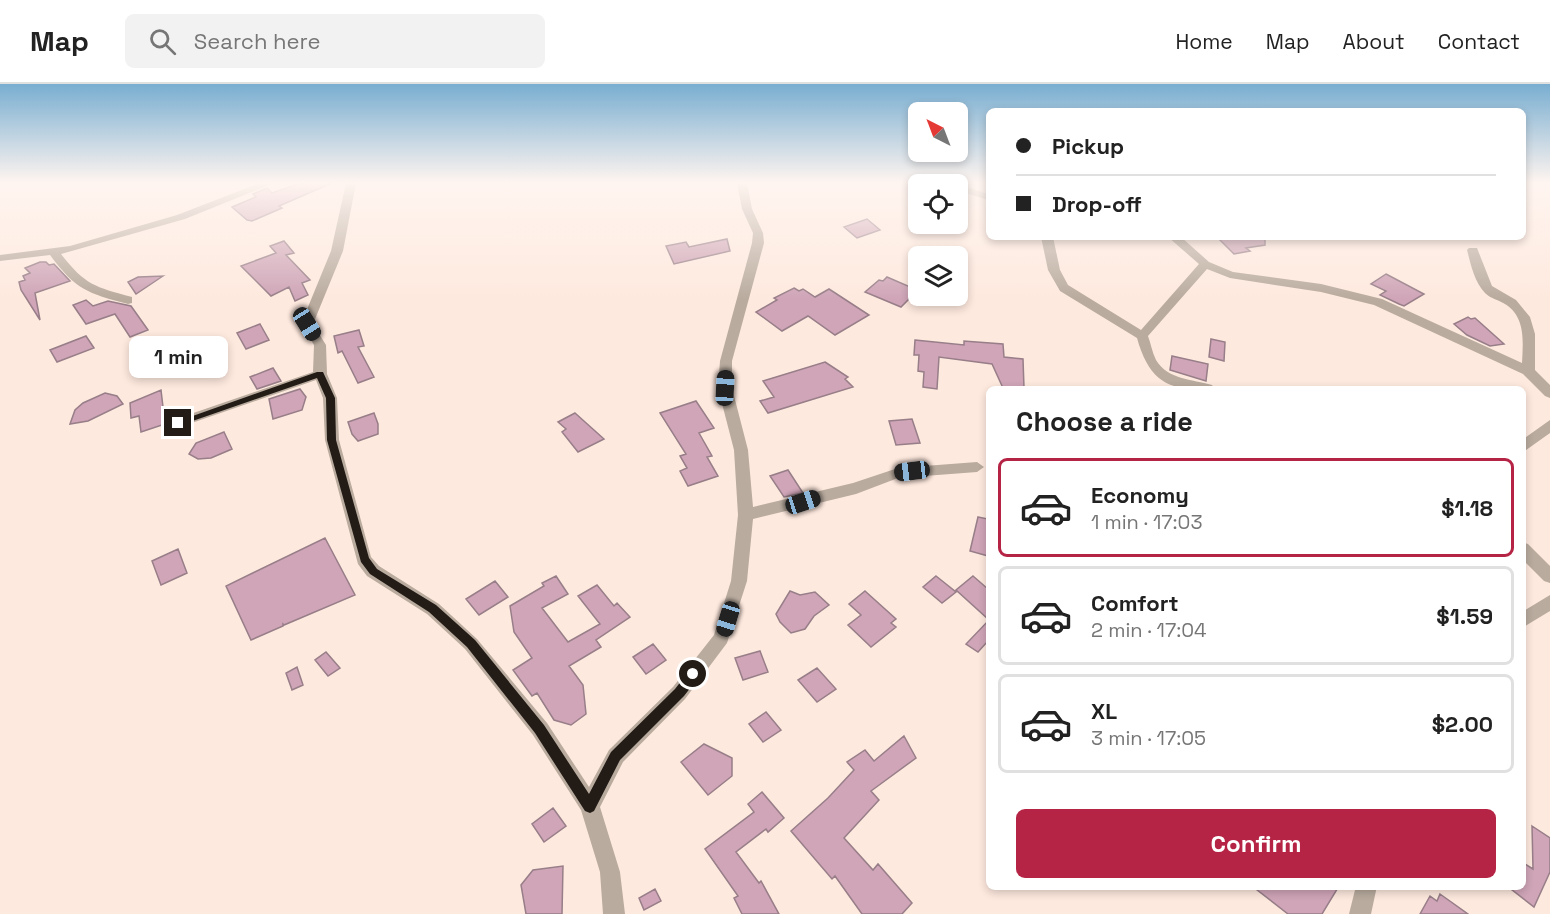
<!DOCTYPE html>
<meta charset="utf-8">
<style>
:root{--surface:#fff;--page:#f2f2f2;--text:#222;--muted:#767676;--line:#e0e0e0;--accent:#b52445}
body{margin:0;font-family:"Space Grotesk",sans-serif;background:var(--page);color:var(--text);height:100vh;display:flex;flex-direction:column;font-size:22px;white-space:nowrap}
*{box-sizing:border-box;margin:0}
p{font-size:20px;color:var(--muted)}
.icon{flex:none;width:33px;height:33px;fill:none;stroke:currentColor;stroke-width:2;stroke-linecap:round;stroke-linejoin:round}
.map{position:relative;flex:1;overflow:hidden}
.panel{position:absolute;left:986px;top:302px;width:540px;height:504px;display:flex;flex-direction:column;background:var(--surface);border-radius:9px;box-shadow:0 3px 9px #0003}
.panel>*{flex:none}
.hud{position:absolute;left:986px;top:24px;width:540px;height:132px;border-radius:9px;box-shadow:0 3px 9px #0003;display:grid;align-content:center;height:132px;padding:0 30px;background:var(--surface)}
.needle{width:39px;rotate:318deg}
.controls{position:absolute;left:908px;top:18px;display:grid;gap:12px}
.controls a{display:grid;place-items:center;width:60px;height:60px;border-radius:9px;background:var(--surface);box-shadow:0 3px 9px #0003;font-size:30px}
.end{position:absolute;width:27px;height:27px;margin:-14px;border:8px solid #231b16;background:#fff;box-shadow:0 0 0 3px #fff}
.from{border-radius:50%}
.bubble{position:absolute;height:42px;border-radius:9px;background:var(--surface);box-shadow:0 3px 9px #0003;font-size:20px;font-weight:600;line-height:42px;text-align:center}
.car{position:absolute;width:18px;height:36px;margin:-18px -9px;border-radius:8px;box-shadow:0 0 4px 2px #0007;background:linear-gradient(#222 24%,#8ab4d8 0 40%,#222 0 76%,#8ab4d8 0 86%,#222 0)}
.hud b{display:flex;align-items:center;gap:21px;height:57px;font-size:22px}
.hud b+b{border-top:2px solid var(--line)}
.hud i{width:15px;height:15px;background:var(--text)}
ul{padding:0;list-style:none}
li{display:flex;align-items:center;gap:18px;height:99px;margin:0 12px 9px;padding:0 18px;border:3px solid var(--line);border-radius:9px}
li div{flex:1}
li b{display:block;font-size:22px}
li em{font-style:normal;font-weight:600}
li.on{border-color:var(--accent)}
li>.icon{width:54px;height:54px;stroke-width:1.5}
h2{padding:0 30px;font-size:27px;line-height:72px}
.cta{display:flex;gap:12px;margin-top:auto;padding:12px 30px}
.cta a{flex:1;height:69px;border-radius:9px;background:var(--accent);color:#fff;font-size:24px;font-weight:600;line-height:69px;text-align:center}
header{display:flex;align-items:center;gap:36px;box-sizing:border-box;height:84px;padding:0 30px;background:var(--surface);border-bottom:2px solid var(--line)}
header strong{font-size:28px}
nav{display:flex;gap:33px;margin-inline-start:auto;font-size:21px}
.search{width:420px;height:54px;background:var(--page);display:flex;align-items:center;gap:15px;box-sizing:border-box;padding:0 21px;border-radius:9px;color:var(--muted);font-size:22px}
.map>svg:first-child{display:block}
.building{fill:#cfa5b7;stroke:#977e88;stroke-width:1.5}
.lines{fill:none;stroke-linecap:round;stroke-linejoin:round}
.minor{fill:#b9ab9e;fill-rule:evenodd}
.route{fill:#231b16}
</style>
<header>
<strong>Map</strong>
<div class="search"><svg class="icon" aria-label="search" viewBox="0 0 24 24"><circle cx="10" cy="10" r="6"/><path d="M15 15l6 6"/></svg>Search here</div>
<nav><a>Home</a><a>Map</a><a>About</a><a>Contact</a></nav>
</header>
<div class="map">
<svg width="1550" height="830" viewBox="0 0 1550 830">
<rect width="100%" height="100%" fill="#fee9de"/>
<path class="building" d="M301,99H332L279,122L282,124L252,137L247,136L232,123L256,113L253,110L267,104L272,109Z
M867,135L880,146L857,154L844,143Z
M1217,153H1265V161L1246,164L1250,167L1234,170Z
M727,155L730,167L674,180L666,162L686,158L689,163Z
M284,157L294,169L286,171L310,196L302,199L308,211L295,217L289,203L271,212L241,182L276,169L270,162Z
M40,178H46L49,181L54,180L70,197L35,209L40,236L21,206L19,198L25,196L23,192L30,189L25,184Z
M1386,190L1424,210L1404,222L1399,220L1380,211L1386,207L1371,200Z
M163,192L136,210L128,198L138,193Z
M887,193L915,205L910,208L914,210L901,223L865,208L879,196L883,197Z
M794,204L799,207L803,205L815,213L829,205L869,231L835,251L808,232L782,247L756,228L777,216L774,214Z
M86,216L93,222L108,217L131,222L148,246L130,253L115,230L86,240L73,221Z
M1468,233L1471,235L1475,234L1504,260L1490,262L1467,251L1454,240Z
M260,240L269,256L246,265L237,249Z
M359,246L364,262L358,263L374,293L358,299L342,267L338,269L334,252Z
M86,252L94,264L57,278L50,266Z
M1211,255L1225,258L1224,277L1209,273Z
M915,256L964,261V257L1003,260L1004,273L1023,275L1024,304H1003L992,280L939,273L937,305L923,303L924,288L918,287L919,271H914Z
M1172,272L1208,280L1206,297L1170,286Z
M825,278L848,293L845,295L853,303L768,329L760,317L774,313L763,297Z
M273,284L281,297L257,305L250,293Z
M300,305L306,313L302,326L273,335L269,315Z
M161,306L165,340L141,348L139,332L131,334L130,319Z
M105,309L117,312L123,320L88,337L70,340L75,326L83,319Z
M696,317L714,344L699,349L712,372L707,373L718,392L688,402L680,387L687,384L680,372L686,370L660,329Z
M374,329L378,340V350L358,357L352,350L348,338Z
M575,329L604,355L578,368L562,348L566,345L558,338Z
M912,335L920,359L896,361L889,337Z
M224,348L232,365L211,374L198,375L189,370L196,359Z
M788,386L803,409L784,413L770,392Z
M978,433L988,435V472L970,467Z
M325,454L355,511L284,541L283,540V542L251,556L226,502Z
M178,465L187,489L161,501L152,477Z
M556,492L568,510L542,524L568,558L600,540L578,512L597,501L614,522L617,519L630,533L596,556L601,563L569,582L583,601L586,630L571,641L554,636L537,609L532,612L513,586L532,574L514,548L510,522L544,502L542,499Z
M936,492L956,508L942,519L923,503Z
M973,492L988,505V535L956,506Z
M495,497L508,513L479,531L466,515Z
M790,507L800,511L815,508L829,521L814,532L805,545L791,549L780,538L776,530Z
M865,507L896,535L891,539L896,543L871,563L848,541L861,531L849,520Z
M988,537V557L978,568L966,560Z
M653,560L666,576L646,590L633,573Z
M760,567L768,588L743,596L735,574Z
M326,568L340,584L328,592L315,576Z
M297,583L303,601L292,606L286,589Z
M817,584L836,605L817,618L798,596Z
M766,628L781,646L763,658L749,640Z
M904,652L916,674L871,707L879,716L844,754L873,786L878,780L912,819L902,830H862L835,792L832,795L791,747L828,714L854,686L847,678L865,666L874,677Z
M704,660L732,674V692L708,711L681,678Z
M762,708L784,734L768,748L766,745L736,768L759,799L761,797L779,830H742L734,814L738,812L705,765L754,728L748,720Z
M553,724L566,742L544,758L532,740Z
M1532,742L1550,754V788L1534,823L1507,802H1522V778L1533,785Z
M563,782L562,830H526L521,801L533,786Z
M1252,802H1339L1322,830H1288Z
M655,805L661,817L644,826L639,814Z
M1440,810L1468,830H1420L1430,812L1437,817Z"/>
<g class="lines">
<path class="minor" d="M260,99H274L185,135L61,170C85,201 95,203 132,213V219L128,220C87,209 76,206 50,171L0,177V171L70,162L177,131Z
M346,99H356L343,167L313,240L326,261L327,290L337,314L339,356L371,473L379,482L439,520L477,555L547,639L589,703L609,666L673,603L714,551L731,497L738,431L734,366L718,304L720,277L752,159L753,149L742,125L737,99H747L752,125L763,149L764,159L732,277V304L748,366L753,423L853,399L898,384L977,378L984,383L977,388L898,394L856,410L753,435L747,497L727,559L685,615L623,678L600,723L620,788L625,830H603L600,788L581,726L533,651L465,565L427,530L367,492L358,480L325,356L323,314L316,296L183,342H173L171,339L173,336L313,288L314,261L301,240L331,167Z
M955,100L961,101L988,110V116L957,106V100Z
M1041,153H1053L1060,186L1068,201L1141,246L1199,180L1168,153H1181L1209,178L1233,188L1321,200L1382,215L1522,279C1523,258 1526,233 1505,220C1499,216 1491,215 1485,209C1474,197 1471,181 1467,166L1469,164H1477L1492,202L1516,216L1530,233L1535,250V286L1550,301V314L1545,312L1523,290L1374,221L1321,208L1230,194L1207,185L1148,252C1151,260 1152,268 1156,276C1168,296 1192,295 1212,301L1214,304C1169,309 1149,297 1137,254L1060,207L1048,186Z
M1550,336V349L1522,369V356Z
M1522,458L1528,460L1550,482V499L1544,497L1522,475Z
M1550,511V527L1522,544V528Z
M1356,802H1377L1371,830H1349Z"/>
</g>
<linearGradient id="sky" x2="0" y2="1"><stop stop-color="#79aed1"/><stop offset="0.46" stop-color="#fff5f0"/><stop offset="1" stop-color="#fff5f0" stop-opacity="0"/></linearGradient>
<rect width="1550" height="215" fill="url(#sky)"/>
<path class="route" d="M317,288H323L335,314L336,356L369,474L377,485L436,521L475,556L544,641L589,710L611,668L675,605L689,587H698V594L684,612L620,676L594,727L590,729L585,727L535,649L467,563L429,528L370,490L361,478L327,356L326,314L317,294L181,341L173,339Z"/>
</svg>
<div class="controls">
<a><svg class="needle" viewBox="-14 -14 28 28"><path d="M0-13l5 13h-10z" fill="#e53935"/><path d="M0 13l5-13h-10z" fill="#767676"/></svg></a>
<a><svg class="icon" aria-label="locate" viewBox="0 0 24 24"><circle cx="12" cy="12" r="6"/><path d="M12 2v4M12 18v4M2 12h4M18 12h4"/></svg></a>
<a><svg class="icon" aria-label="layers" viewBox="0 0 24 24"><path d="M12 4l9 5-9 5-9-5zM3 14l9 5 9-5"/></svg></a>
</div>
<i class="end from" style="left:693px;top:590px"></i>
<i class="end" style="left:178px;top:339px"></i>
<div class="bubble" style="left:129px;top:252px;width:99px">1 min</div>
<i class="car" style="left:307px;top:240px;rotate:148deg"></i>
<i class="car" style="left:725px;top:304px;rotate:3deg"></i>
<i class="car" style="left:912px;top:387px;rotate:263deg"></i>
<i class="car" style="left:803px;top:418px;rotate:72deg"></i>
<i class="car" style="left:728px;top:535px;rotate:197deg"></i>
<div class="hud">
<b><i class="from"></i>Pickup</b>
<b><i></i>Drop-off</b>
</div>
<section class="panel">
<h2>Choose a ride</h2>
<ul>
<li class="on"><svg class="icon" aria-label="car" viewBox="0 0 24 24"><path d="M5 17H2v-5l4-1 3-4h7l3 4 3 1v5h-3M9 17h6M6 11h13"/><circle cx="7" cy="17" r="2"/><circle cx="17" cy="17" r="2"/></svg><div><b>Economy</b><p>1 min · 17:03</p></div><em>$1.18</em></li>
<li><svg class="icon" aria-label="car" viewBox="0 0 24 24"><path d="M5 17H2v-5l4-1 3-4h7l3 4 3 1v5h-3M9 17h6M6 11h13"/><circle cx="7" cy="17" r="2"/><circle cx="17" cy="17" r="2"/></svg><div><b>Comfort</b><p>2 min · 17:04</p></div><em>$1.59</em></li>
<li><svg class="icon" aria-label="car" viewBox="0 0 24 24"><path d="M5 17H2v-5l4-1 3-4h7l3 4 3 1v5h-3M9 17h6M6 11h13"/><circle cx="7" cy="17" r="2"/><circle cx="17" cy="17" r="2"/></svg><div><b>XL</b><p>3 min · 17:05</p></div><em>$2.00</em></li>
</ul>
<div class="cta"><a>Confirm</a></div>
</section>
</div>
